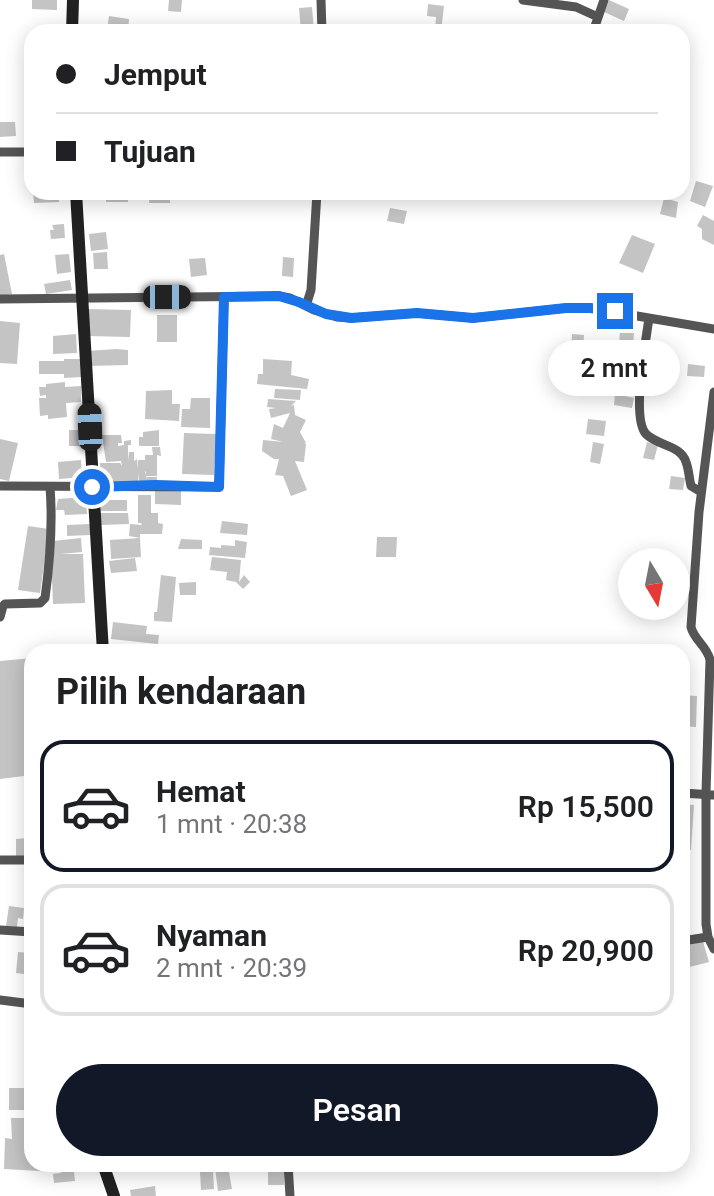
<!DOCTYPE html>
<html lang="id">
<meta charset="utf-8">
<style>
:root{--surface:#fff;--page:#f2f2f2;--text:#202124;--muted:#757577;--line:#e0e0e0;--accent:#111827}
body{margin:0;font-family:Roboto,sans-serif;background:var(--page);color:var(--text);height:100vh;display:flex;flex-direction:column;font-size:30px;white-space:nowrap}
*{box-sizing:border-box;margin:0}
p{font-size:26px;color:var(--muted)}
.icon{flex:none;width:44px;height:44px;fill:none;stroke:currentColor;stroke-width:2;stroke-linecap:round;stroke-linejoin:round}
.map{position:relative;flex:1;overflow:hidden}
.details{position:absolute;left:24px;top:644px;width:666px;height:528px;display:flex;flex-direction:column;background:var(--surface);border-radius:24px;box-shadow:0 4px 20px #0003}
.details>*{flex:none}
.guide{position:absolute;left:24px;top:24px;width:666px;height:176px;border-radius:24px;box-shadow:0 4px 20px #0003;display:grid;align-content:center;height:176px;padding:0 32px;background:var(--surface)}
.needle{width:52px;rotate:170deg}
.fabs{position:absolute;left:618px;top:548px;display:grid;gap:16px}
.fabs a{display:grid;place-items:center;width:72px;height:72px;border-radius:50%;background:var(--surface);box-shadow:0 4px 20px #0003;font-size:40px}
.end{position:absolute;width:36px;height:36px;margin:-18px;border:10px solid #1a73e8;background:#fff;box-shadow:0 0 0 4px #fff}
.from{border-radius:50%}
.bubble{position:absolute;height:56px;border-radius:28px;background:var(--surface);box-shadow:0 4px 20px #0003;font-size:26px;font-weight:600;line-height:56px;text-align:center}
.car{position:absolute;width:24px;height:48px;margin:-24px -12px;border-radius:10px;box-shadow:0 0 6px 2px #0007;background:linear-gradient(#222 24%,#8ab4d8 0 40%,#222 0 76%,#8ab4d8 0 86%,#222 0)}
.guide b{display:flex;align-items:center;gap:28px;height:76px;font-size:30px}
.guide b+b{border-top:2px solid var(--line)}
.guide i{width:20px;height:20px;background:var(--text)}
ul{padding:0;list-style:none}
li{display:flex;align-items:center;gap:24px;height:132px;margin:0 16px 12px;padding:0 16px;border:4px solid var(--line);border-radius:24px}
li div{flex:1}
li b{display:block;font-size:30px}
li em{font-style:normal;font-weight:600}
li.active{border-color:var(--accent)}
li>.icon{width:72px;height:72px;stroke-width:1.5}
h2{padding:0 32px;font-size:36px;line-height:96px}
.cta{display:flex;gap:16px;margin-top:auto;padding:16px 32px}
.cta a{flex:1;height:92px;border-radius:48px;background:var(--accent);color:#fff;font-size:32px;font-weight:600;line-height:92px;text-align:center}
.map>svg:first-child{display:block}
.building{fill:#c4c4c4}
.lines{fill:none;stroke-linecap:round;stroke-linejoin:round}
.minor{stroke:#555;stroke-width:9}
.secondary{stroke:#222;stroke-width:12}
.route{stroke:#1a73e8;stroke-width:10}
</style>
<div class="map">
<svg width="714" height="1196" viewBox="0 0 714 1196">
<rect width="100%" height="100%" fill="#fff"/>
<path class="building" d="M32,0H57V10L32,9Z
M169,0H182L181,12L168,11Z
M609,0L629,9L624,21L604,12Z
M428,4L444,6L441,32H435L436,17L427,16Z
M312,7L314,32H301L299,8Z
M109,16L129,19L128,32L107,30Z
M0,122H15L16,136L0,137Z
M696,181L713,186L705,207L690,201Z
M33,192H58L59,202L34,203Z
M106,192H128V202H106Z
M150,192H170V203H149Z
M664,198L678,202L676,218L660,214Z
M390,208L407,211L404,224L387,221Z
M703,215L714,221V245L702,239V229L697,226Z
M64,224L65,238L51,239L50,230H54L52,225Z
M106,232L108,249L91,251L89,234Z
M632,235L655,244L643,273L619,263Z
M107,252L108,269H94L93,253Z
M4,254L12,294L0,296V255Z
M69,254L71,272L57,274L55,255Z
M283,257L294,258L293,277L282,276Z
M205,258L207,275L191,277L189,259Z
M70,280L72,290L46,294L44,284Z
M86,309L131,310L130,337L86,336Z
M157,315H177V342H157Z
M0,321L20,323L17,364L0,363Z
M620,329L634,331L633,348L619,347Z
M76,334L77,353L53,354V336Z
M572,334L584,335L583,353L571,352Z
M116,349L128,350V365L88,366L87,351Z
M620,354L639,357L637,373L618,370Z
M64,359H81L82,377L64,378V374H39V361H64Z
M263,359L292,361L291,375L309,379L307,389L257,384L258,374H263Z
M688,364L705,366L704,377L687,376Z
M621,373L639,376L636,394L618,390Z
M65,382V387L81,386V402L66,403L67,417L48,419V415L40,416L39,398H46V395L40,396L39,387H46V384Z
M275,389L301,390L300,400L274,398Z
M172,390V404H180L179,421L145,419L146,391Z
M615,394L634,398L632,408L614,405Z
M191,398H210V428L181,427L182,409H190Z
M268,399L296,401L291,406L294,405L295,415L306,420L300,432L306,443L304,444H306L304,462L295,461L307,490L291,496L283,476L275,475L279,459H274L262,451L263,440L283,442L271,439L274,424L283,428L290,413L271,418L269,409L276,408L267,407Z
M588,419L606,421L604,436L586,434Z
M69,430H83V446H69Z
M159,430V446H139V437H143V432Z
M184,433L216,434L214,475L182,474Z
M102,435H121L122,443H118V446L124,445V441L131,440V445H128V461L129,452H134V461L137,459L138,469V460H145V455H153L152,447H160L161,456L157,455V476H146V472L145,471L147,479V477H157V483H139L138,472V485L101,486L100,463H120L122,466L121,461L106,462Z
M0,439L18,443L9,481L0,479Z
M593,442L604,444L600,464L590,462Z
M647,442L658,445L654,460L643,458Z
M81,460L82,477L59,479L58,462Z
M671,476L685,478L683,490L669,489Z
M155,489L181,490V505L155,504Z
M138,495H151V513H158V523L163,524L162,534H140V538L129,536L130,524L142,525L141,523H138Z
M86,497L87,514L65,515L64,510H56L58,499Z
M101,500H127V511H101Z
M100,513H128L129,524L100,525Z
M222,521L248,524L247,535L220,533Z
M90,524V535L67,536V525Z
M28,526L49,529L40,593L18,590Z
M377,537H397L396,557H376Z
M81,538L82,552L61,554H83L85,603L53,604L51,555L54,554L53,541Z
M140,538L141,557L111,559L110,540Z
M181,539L202,540V549H178Z
M235,540L247,542L245,558L209,555L210,547L221,548V545L235,546Z
M212,557L241,560L239,582L244,575L250,582L243,589L236,582L226,580L227,572L210,570Z
M135,558L137,571L111,573L109,561Z
M161,575L176,577L172,622L154,621V612H157Z
M196,582V595H180L179,583Z
M113,622L147,626L146,634L159,635L158,644L111,639Z
M32,658V775L0,779V661Z
M682,695L697,696L696,727L682,726Z
M682,804L694,805L691,850H682Z
M28,838V856H16V839Z
M9,906L24,908L23,919L18,918L17,927L6,926Z
M702,938L709,962L682,969V941Z
M18,952L32,953V975L16,973Z
M9,1088H32V1110H9Z
M11,1118H32V1164H57V1172L4,1169L5,1138L12,1139Z
M63,1164H79L78,1170L74,1172L75,1181L54,1183L53,1174L61,1173Z
M228,1167L232,1189L218,1191L215,1168Z
M268,1167H284V1185H268Z
M213,1171L214,1189L201,1190L200,1172Z
M155,1186L156,1196H131L130,1190Z"/>
<g class="lines">
<path class="minor" d="M321,0L322,32
M523,0L576,7L598,17
M593,32L604,0
M0,152H32
M0,299L279,296L290,298L314,310L337,317L351,318L417,313L473,318L566,308H590L714,329
M306,306L311,290L317,192
M649,318C646,341 631,418 646,434C658,446 681,445 686,462C689,470 689,478 691,486L701,492
M714,392L699,512L691,627C694,640 707,646 710,660L706,793V924L708,937L714,949
M0,486L219,487L224,297
M0,617L3,606L5,604L40,603L45,598C50,561 53,525 50,487
M682,793L714,795
M0,860H32
M0,930L32,932
M682,941L708,937
M0,1000L32,1004
M288,1164L290,1196"/>
<path class="secondary" d="M72,32L73,0
M76,192L103,652
M103,1164L114,1196"/>
</g>
<g class="lines">
<path class="route" d="M92,487L156,485L219,487L224,297L279,296L299,302L326,314L351,318L417,313L473,318L566,308H590L615,311"/>
</g>
</svg>
<div class="fabs">
<a><svg class="needle" viewBox="-14 -14 28 28"><path d="M0-13l5 13h-10z" fill="#e53935"/><path d="M0 13l5-13h-10z" fill="#757577"/></svg></a>
</div>
<i class="end from" style="left:92px;top:487px"></i>
<i class="end" style="left:615px;top:311px"></i>
<div class="bubble" style="left:548px;top:340px;width:132px">2 mnt</div>
<i class="car" style="left:167px;top:297px;rotate:90deg"></i>
<i class="car" style="left:90px;top:427px;rotate:358deg"></i>
<div class="guide">
<b><i class="from"></i>Jemput</b>
<b><i></i>Tujuan</b>
</div>
<section class="details">
<h2>Pilih kendaraan</h2>
<ul>
<li class="active"><svg class="icon" aria-label="car" viewBox="0 0 24 24"><path d="M5 17H2v-5l4-1 3-4h7l3 4 3 1v5h-3M9 17h6M6 11h13"/><circle cx="7" cy="17" r="2"/><circle cx="17" cy="17" r="2"/></svg><div><b>Hemat</b><p>1 mnt · 20:38</p></div><em>Rp 15,500</em></li>
<li><svg class="icon" aria-label="car" viewBox="0 0 24 24"><path d="M5 17H2v-5l4-1 3-4h7l3 4 3 1v5h-3M9 17h6M6 11h13"/><circle cx="7" cy="17" r="2"/><circle cx="17" cy="17" r="2"/></svg><div><b>Nyaman</b><p>2 mnt · 20:39</p></div><em>Rp 20,900</em></li>
</ul>
<div class="cta"><a>Pesan</a></div>
</section>
</div>
